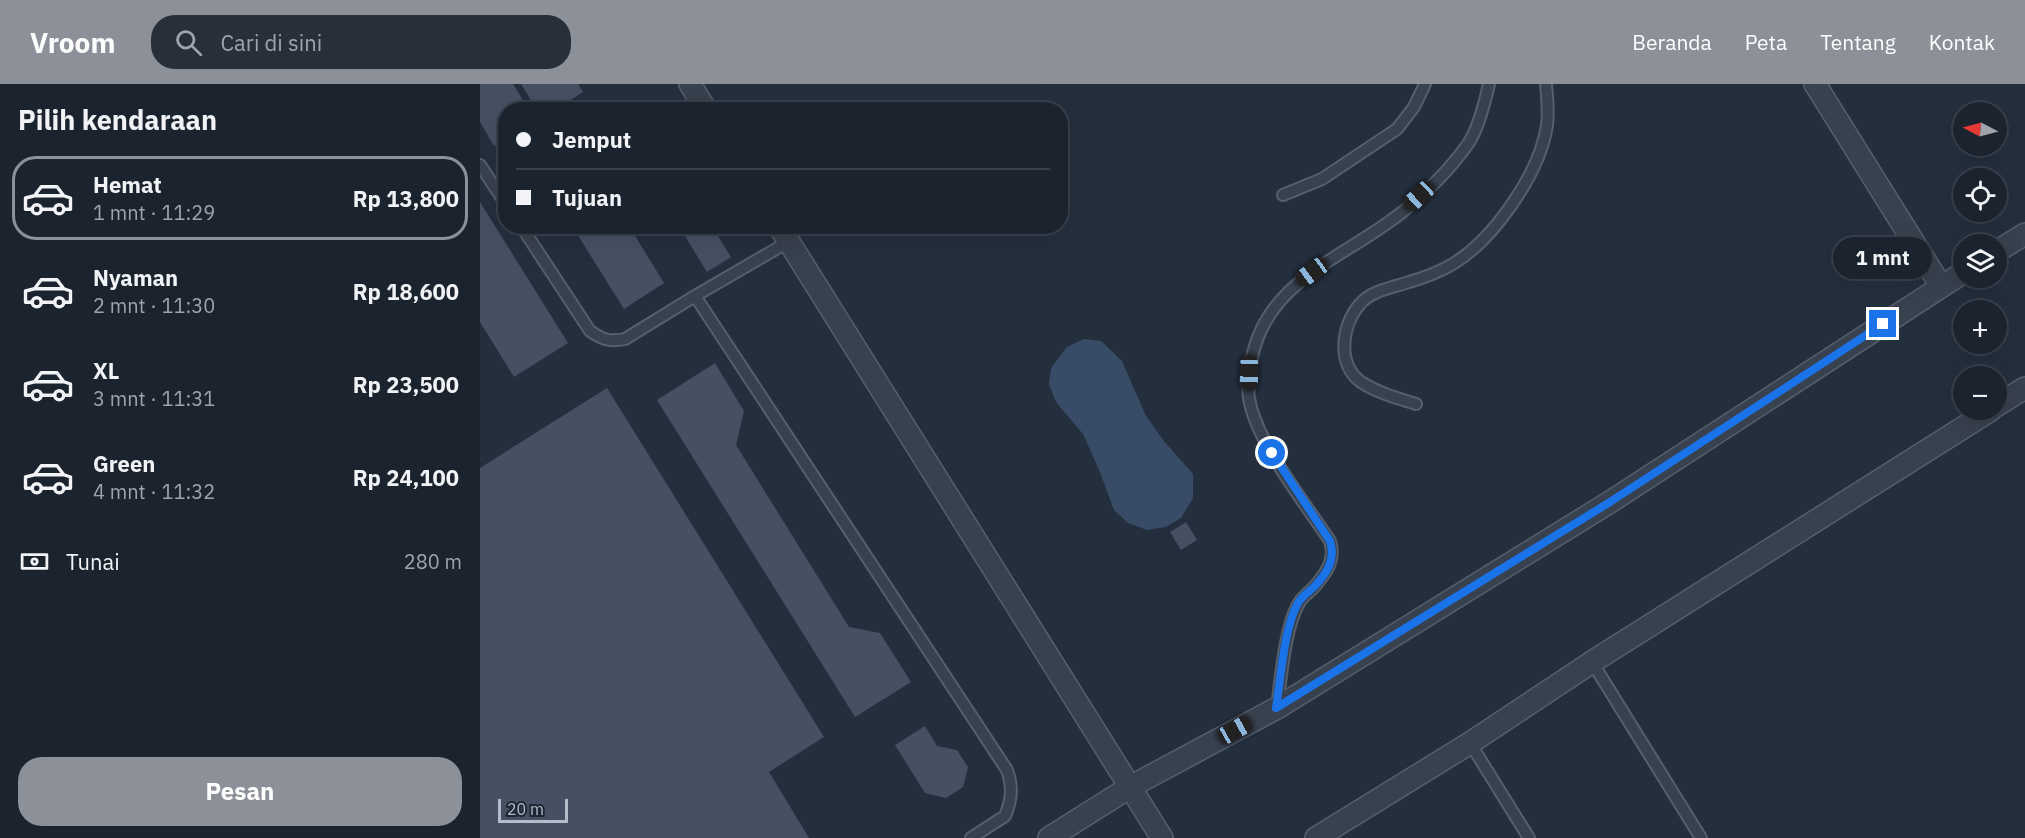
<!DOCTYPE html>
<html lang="id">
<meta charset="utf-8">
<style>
:root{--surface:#1b232e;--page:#282f3a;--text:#f1f3f6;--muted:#a0a4aa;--line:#39404a;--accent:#8c9099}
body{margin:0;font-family:"IBM Plex Sans",sans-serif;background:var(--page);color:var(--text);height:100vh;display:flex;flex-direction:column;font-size:22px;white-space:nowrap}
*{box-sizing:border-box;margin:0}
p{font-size:20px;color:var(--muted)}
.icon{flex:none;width:33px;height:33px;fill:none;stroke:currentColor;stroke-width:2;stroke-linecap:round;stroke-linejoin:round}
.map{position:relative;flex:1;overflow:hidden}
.drawer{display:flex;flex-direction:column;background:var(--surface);width:480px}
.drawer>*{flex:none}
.top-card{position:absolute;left:18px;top:18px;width:570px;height:132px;border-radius:24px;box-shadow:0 6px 24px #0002,0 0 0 2px var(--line);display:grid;align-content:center;height:132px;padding:0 18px;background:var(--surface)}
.needle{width:39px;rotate:276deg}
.fabs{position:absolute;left:1473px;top:18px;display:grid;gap:12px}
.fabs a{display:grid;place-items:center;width:54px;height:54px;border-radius:50%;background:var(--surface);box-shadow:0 6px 24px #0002,0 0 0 2px var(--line);font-size:30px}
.scale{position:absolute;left:18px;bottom:15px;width:70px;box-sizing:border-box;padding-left:6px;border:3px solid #b4bcc9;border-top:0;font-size:16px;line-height:21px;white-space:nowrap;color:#b4bcc9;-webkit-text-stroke:4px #1d2633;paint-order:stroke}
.end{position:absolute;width:27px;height:27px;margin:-14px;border:8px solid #1a73e8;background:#fff;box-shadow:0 0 0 3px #fff}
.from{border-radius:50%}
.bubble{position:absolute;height:42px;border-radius:21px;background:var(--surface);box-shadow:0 6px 24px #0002,0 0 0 2px var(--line);font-size:20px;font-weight:700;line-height:42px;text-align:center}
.car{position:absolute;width:18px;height:36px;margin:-18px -9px;border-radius:8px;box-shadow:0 0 4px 2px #0007;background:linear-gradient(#222 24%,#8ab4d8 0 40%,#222 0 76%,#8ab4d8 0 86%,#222 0)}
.top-card b{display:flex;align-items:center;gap:21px;height:57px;font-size:22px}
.top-card b+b{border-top:2px solid var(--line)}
.top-card i{width:15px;height:15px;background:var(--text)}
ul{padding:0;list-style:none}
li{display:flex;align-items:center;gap:18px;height:84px;margin:0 12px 9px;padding:0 6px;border:3px solid transparent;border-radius:24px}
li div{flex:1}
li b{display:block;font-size:22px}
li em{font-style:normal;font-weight:700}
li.selected{border-color:var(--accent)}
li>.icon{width:54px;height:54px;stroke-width:1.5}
h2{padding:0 18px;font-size:27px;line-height:72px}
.pay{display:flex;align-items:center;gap:15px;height:66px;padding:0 18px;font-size:22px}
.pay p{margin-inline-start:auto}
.cta{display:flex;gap:12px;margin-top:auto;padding:12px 18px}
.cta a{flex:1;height:69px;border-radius:24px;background:var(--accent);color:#fff;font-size:24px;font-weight:700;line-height:69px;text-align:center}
header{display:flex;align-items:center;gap:36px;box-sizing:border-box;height:84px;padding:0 30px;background:var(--accent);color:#fff}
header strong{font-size:28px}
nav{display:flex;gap:33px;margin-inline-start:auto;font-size:21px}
.search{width:420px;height:54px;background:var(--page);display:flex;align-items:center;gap:15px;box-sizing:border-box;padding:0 21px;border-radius:24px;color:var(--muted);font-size:22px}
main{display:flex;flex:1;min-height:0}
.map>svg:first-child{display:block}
.water{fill:#394c67}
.building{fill:#455162}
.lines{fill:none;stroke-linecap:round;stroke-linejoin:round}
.lane-casing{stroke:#565f6c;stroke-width:14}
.street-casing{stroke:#565f6c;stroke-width:24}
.lane{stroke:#38414e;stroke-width:10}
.street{stroke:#38414e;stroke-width:21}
.route{stroke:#1a73e8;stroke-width:8}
</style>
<header>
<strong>Vroom</strong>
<div class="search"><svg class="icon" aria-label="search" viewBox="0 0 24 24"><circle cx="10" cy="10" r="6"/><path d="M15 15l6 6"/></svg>Cari di sini</div>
<nav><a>Beranda</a><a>Peta</a><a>Tentang</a><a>Kontak</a></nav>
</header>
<main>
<section class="drawer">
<h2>Pilih kendaraan</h2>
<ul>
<li class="selected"><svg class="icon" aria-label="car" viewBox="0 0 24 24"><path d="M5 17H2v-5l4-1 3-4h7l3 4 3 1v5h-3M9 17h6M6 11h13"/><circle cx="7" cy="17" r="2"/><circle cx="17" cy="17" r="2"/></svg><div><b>Hemat</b><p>1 mnt · 11:29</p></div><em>Rp 13,800</em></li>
<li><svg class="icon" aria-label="car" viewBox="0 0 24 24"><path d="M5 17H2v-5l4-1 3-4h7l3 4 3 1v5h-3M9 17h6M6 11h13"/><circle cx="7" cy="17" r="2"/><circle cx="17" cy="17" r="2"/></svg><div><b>Nyaman</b><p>2 mnt · 11:30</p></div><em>Rp 18,600</em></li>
<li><svg class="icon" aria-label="car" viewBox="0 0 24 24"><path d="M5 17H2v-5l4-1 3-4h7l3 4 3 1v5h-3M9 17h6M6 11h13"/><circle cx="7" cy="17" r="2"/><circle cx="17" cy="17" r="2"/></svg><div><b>XL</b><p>3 mnt · 11:31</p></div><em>Rp 23,500</em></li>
<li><svg class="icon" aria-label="car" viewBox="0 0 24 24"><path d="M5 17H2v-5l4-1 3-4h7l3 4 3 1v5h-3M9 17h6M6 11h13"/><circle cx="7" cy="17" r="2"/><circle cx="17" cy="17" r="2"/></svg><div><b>Green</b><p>4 mnt · 11:32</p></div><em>Rp 24,100</em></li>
</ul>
<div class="pay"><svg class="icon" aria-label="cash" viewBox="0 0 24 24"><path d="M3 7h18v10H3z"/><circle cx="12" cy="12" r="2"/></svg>Tunai<p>280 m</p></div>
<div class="cta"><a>Pesan</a></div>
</section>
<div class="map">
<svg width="1545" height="754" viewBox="0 0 1545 754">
<rect width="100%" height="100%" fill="#242f3e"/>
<path class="water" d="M604,255L621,257L642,277L665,330L683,356L713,390V414L701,434L686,443L667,446L648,439L634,426L620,388L603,350L576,318L569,300L571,284L587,263Z"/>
<path class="building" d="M0,0H33L49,26H26V55L14,62L0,38Z
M41,0H98L103,8L75,26H57Z
M0,118L88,259L34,293L0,238Z
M92,142H149L184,199L144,225Z
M202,142H232L251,173L227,188L200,144Z
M235,279L264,327L256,361L369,543L400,549L431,598L375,633L177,316Z
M127,304L344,653L289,688L329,754H0V384Z
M706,438L717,456L701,466L690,448Z
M445,642L457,662L477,666L488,683L483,703L466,714L445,709L415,661Z"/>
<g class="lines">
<defs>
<path id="lane" d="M0,81L26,120
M803,111L842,95L917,45L934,23L945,0
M41,142L110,247C123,256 130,258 145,255L215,212
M308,158L215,212L527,686C533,703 532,715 525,732L491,754
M936,320C917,314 898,309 881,298C856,280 862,240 880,220C892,206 912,204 929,198C943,194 959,188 971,181C1013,157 1060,89 1067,41C1069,28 1067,13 1066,0
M1112,578L1221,754
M797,623C801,594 805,542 819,519C823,512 830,508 835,502C847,488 856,475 850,457C825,419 776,358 769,314C767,301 770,286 772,274C787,196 866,173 921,129C945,110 970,85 988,60C998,45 1005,18 1009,0
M990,659L1049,754"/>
<path id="street" d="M210,0L226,26
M1335,0L1461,202
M299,142L682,754
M1516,168L1545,150
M1516,322L1545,304
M569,754L650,703L797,624L1130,418L1484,188
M836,754L990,659L1112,578L1511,326"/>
</defs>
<use href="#lane" class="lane-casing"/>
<use href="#street" class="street-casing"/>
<use href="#lane" class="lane"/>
<use href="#street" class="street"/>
</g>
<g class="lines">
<path class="route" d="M792,369L850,457C856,475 847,489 835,502C829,508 822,512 818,519C804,544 801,593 796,624L1130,418L1403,240"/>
</g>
</svg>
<div class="fabs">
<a><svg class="needle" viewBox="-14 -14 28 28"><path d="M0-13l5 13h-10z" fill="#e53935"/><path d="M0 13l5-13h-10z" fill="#a0a4aa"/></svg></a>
<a><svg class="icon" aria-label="locate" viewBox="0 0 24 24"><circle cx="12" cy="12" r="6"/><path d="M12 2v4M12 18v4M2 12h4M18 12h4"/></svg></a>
<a><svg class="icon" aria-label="layers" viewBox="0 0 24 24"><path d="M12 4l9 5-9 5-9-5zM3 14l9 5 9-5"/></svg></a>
<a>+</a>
<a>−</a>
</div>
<div class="scale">20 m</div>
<i class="end from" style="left:792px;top:369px"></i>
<i class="end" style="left:1403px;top:240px"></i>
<div class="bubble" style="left:1353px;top:153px;width:99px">1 mnt</div>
<i class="car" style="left:939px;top:112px;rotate:227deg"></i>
<i class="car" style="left:832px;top:188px;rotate:234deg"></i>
<i class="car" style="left:769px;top:289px;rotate:181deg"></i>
<i class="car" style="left:755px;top:646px;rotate:61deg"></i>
<div class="top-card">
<b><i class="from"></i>Jemput</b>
<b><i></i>Tujuan</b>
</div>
</div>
</main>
